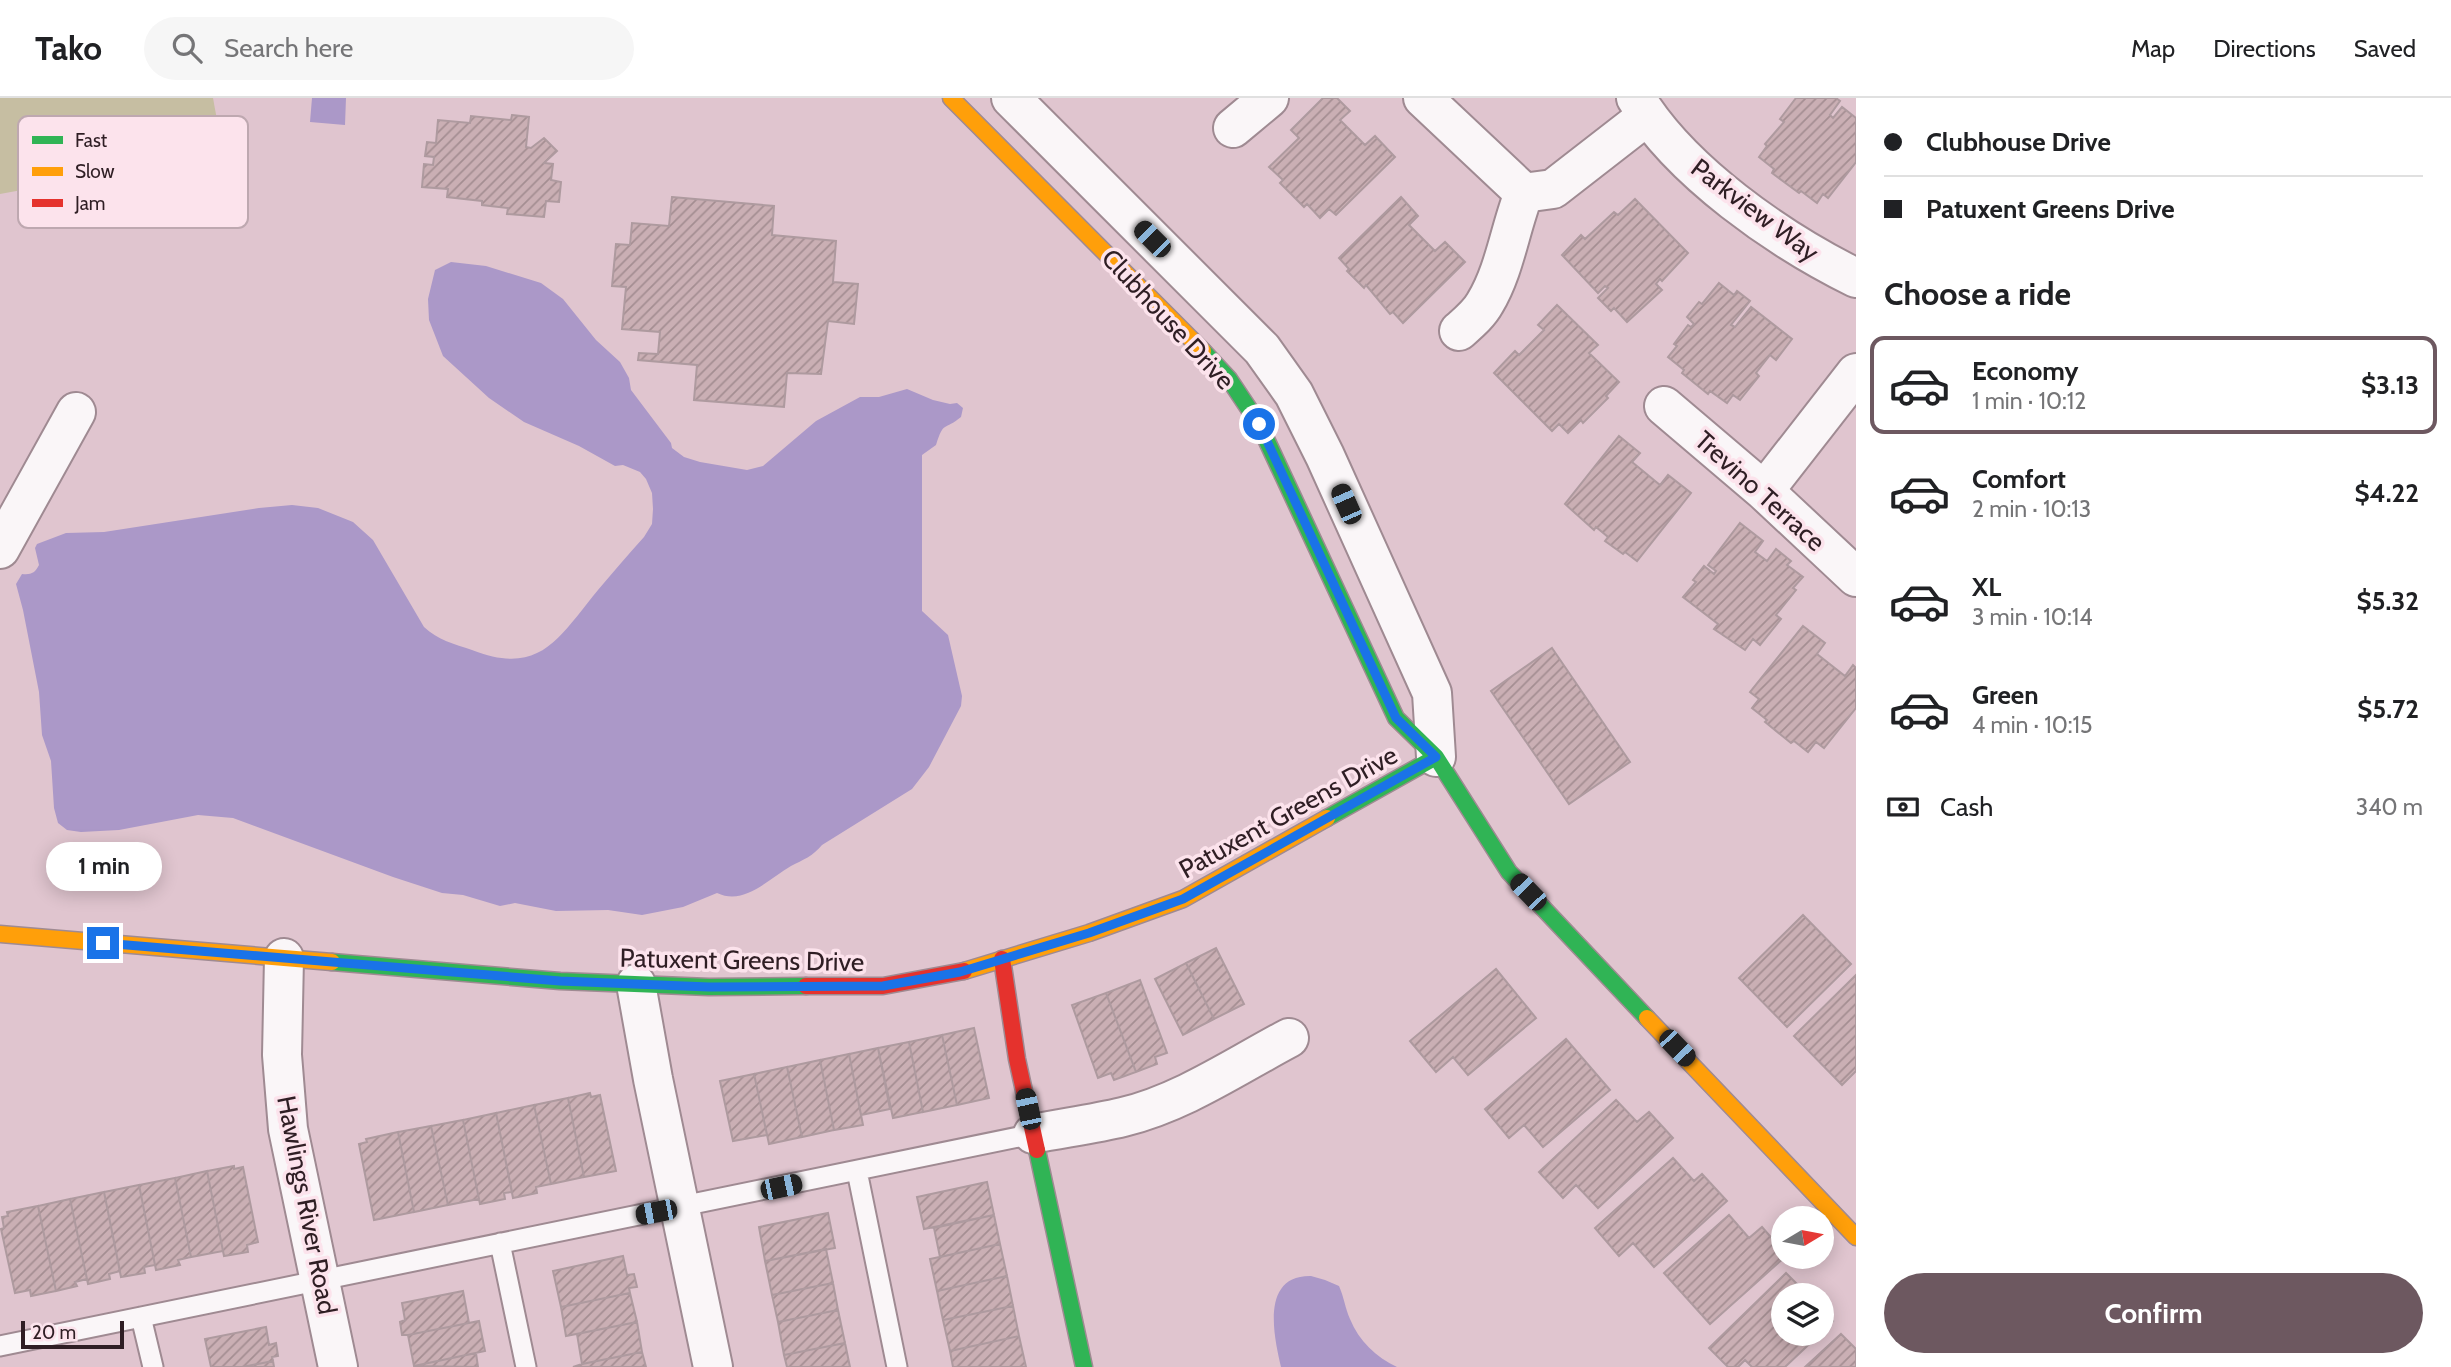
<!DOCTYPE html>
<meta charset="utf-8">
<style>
:root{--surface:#fff;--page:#f6f6f6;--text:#202124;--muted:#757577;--line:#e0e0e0;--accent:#6d5860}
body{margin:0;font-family:Cabin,sans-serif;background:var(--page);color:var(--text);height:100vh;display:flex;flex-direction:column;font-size:26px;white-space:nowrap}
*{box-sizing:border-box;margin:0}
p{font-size:23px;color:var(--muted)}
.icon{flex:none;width:38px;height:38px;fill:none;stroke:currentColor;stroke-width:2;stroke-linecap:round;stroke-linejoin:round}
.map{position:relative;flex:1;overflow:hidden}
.side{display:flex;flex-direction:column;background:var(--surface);width:595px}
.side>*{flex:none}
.guide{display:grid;align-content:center;height:154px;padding:0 28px;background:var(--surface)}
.needle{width:46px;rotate:80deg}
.fabs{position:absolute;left:1771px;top:1108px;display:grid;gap:14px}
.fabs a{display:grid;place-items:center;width:63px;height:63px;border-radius:50%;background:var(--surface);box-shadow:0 4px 18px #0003;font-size:35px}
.scale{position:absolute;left:21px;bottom:18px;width:103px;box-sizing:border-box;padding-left:7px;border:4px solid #2f1e24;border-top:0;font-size:19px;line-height:24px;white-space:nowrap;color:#2f1e24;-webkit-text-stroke:5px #fce3ec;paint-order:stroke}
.end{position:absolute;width:32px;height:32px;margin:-16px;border:9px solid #1a73e8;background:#fff;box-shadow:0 0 0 4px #fff}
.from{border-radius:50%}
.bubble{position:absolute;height:49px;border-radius:24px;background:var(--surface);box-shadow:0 4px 18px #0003;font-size:23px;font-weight:700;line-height:49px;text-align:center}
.car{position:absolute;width:21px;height:42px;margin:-21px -10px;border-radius:9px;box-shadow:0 0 5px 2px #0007;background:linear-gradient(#222 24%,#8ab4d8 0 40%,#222 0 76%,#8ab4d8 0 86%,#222 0)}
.guide b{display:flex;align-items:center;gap:24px;height:66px;font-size:26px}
.guide b+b{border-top:2px solid var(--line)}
.guide i{width:18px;height:18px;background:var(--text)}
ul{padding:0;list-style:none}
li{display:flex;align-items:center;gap:21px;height:98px;margin:0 14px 10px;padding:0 14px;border:4px solid transparent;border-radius:14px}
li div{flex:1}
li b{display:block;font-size:26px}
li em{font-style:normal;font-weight:700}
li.on{border-color:var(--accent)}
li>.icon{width:63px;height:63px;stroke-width:1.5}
h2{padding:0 28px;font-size:32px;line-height:84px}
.pay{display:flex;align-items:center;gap:18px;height:77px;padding:0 28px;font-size:26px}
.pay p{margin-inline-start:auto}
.action{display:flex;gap:14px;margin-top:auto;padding:14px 28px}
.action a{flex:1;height:80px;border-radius:42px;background:var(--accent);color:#fff;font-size:28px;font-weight:700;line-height:80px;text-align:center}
header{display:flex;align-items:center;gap:42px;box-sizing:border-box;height:98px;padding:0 35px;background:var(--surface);border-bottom:2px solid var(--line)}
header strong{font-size:33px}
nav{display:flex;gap:38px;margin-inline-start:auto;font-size:24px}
.search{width:490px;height:63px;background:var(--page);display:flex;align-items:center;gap:18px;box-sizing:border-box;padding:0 24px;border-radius:38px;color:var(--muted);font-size:26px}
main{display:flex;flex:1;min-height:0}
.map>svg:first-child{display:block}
.pitch{fill:#c6bea2}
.water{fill:#ab98c8}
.building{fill:url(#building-hatch);stroke:#ae9a9f;stroke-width:2}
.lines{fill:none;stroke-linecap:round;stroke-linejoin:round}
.lane-casing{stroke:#9f8a92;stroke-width:23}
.street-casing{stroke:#9f8a92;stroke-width:42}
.fast-casing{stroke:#9f8a92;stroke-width:19}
.slow-casing{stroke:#9f8a92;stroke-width:19}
.jam-casing{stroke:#9f8a92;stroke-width:19}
.lane{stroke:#faf6f8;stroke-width:19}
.street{stroke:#faf6f8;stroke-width:38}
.fast{stroke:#30b455;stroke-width:16}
.slow{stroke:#ff9f0a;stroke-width:16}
.jam{stroke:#e5322d;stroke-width:16}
.route{stroke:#1a73e8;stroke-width:9}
.labels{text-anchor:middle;stroke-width:7;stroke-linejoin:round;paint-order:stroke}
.street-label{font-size:26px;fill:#2f1e24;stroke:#fce3ec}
.key{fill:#fce3ec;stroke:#bea8b0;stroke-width:2}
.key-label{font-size:19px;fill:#2f1e24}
</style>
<header>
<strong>Tako</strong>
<div class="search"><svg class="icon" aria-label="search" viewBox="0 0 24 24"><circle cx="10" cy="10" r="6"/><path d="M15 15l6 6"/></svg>Search here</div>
<nav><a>Map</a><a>Directions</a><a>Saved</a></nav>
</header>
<main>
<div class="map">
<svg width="1856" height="1269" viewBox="0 0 1856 1269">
<defs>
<pattern id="building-hatch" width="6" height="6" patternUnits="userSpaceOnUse" patternTransform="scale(1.75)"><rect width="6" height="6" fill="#caafb4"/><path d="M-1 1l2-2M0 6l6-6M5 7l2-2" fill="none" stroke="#a48e92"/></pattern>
</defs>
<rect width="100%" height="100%" fill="#e0c5cf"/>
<path class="pitch" d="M0,0H213L223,55L0,96Z"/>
<path class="water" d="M312,0H346L345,27L310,24Z
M451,164L486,168L541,185L563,201L596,242L620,264L629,280L631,292L671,345L672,350L684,359L700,364L747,372L763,368L816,323L860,299H879L907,291L933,302L950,306L957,305L963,310L961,319C944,333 944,322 936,347L922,357V513L948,537L962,598L961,608L929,669L912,691L822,747C813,758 803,762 791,768C768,781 745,808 717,795L683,809L642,817L608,812L556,813L515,805L500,808L463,797L442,795L393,779L233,720L198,717L119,732L81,734L67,732L58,725L54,710L51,663L42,637L39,594L23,512L16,486L22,476C31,477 35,475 39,467L35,450L37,446L66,435L104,434L259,410L292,407L318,410L353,424L373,442L424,529C438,542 454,546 472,552C541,579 559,539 598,492C613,474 628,457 644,439L652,426L653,411L652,395L646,381L640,374L623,367L615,368L579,348L524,324L489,300L443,258L429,222L428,201L435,172Z
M1311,1178L1325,1182L1339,1188C1344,1199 1345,1210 1350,1221C1359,1243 1376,1259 1397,1269H1281C1274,1239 1260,1177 1311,1178Z"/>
<path class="building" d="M1323,0H1337L1350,13L1340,22L1365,47L1375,38L1395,59L1336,117L1329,111L1320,120L1307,106L1304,109L1280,85L1283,82L1269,69L1299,40L1291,32Z
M1796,0H1836L1840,3L1830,17L1833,20L1842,9L1856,20V64L1828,100L1823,96L1817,105L1801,93L1799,95L1772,75L1774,71L1759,59L1767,48L1765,46L1784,24L1780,21Z
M512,17L529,19L526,49L531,50L544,40L557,53L544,65L553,66L551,82L561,84L559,104L546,103L544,119L507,116L508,110L482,107V103L447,99L448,91L422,89L424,66L433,67L434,59L425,58L427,44L436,45L438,22L470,25L471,18L511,22Z
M672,99L774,108L772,137L836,143L833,184L858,186L854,226L828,223L821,276L787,275L784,309L694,302L697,267L638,262L639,255L658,256L660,234L622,231L626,189L612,188L616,146L630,147L632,125L669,128Z
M1401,99L1418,118L1409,127L1435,153L1445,144L1465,164L1403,225L1393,214L1390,216L1366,187L1364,190L1347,173L1349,171L1339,160Z
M1635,101L1688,155L1662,183L1660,181L1656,186L1662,192L1627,224L1614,210L1611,213L1598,200L1608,190L1605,188L1598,195L1562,157L1581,137L1585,141L1614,114L1618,117Z
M1719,185L1734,197L1737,193L1750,203L1731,227L1735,229L1751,209L1792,241L1776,262L1770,257L1756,275L1759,278L1740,302L1733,297L1727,305L1710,293L1708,296L1682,275L1684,272L1668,259L1677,248L1674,246L1688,227L1691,229L1694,226L1687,219L1699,204L1702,206Z
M1557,207L1598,247L1589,255L1619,284L1606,298L1608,300L1583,325L1581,322L1568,335L1559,326L1552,333L1494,275L1515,253L1519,257L1544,232L1538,227Z
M1619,338L1640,355L1632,364L1660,387L1668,377L1691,395L1637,463L1625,454L1623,456L1605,443L1608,439L1596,429L1594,432L1565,406Z
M1740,425L1763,443L1755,454L1767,463L1776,451L1791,463L1787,467L1803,479L1793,490L1796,492L1776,517L1781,521L1760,547L1753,541L1745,552L1714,531L1718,526L1683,499L1696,484L1693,482L1704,468L1714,476L1716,473L1708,467Z
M1803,528L1825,545L1817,556L1845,578L1853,567L1856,570V610L1824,650L1816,644L1808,654L1794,643L1791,645L1765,624L1767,622L1752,610L1759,601L1750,594Z
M1552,550L1630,664L1569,706L1491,593Z
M1803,817L1851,866L1787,929L1739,880Z
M1216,850L1244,906L1214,921L1186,865Z
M1186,865L1214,921L1183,937L1155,881Z
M1496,871L1536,920L1468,977L1453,959L1436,974L1410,943Z
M1856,877V973L1842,987L1794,938Z
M1140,882L1167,955L1155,959L1157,966L1136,974L1106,895Z
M1106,895L1136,974L1114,982L1111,975L1098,980L1072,907Z
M974,930L989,1000L957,1007L942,937Z
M942,937L957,1007L923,1014L909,944Z
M1566,941L1610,992L1543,1049L1524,1027L1509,1040L1485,1011Z
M909,944L923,1014L893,1020L878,950Z
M878,950L890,1011L861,1017L849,956Z
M849,956L863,1027L834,1032L820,962Z
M820,962L834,1032L802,1039L787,969Z
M787,969L802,1039L769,1046L754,976Z
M754,976L767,1037L733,1043L720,983Z
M590,995L591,999L600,997L616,1073L584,1079L568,1000Z
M568,1000L584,1079L551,1086L534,1007Z
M1616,1002L1637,1024L1649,1014L1673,1040L1598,1110L1576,1087L1563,1100L1539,1074Z
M534,1007L551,1086L536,1089L537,1095L513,1100L496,1015Z
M496,1015L512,1094L504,1095L505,1101L480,1106L463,1022Z
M463,1022L479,1101L448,1107L431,1028Z
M431,1028L448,1107L414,1114L398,1034Z
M398,1034L414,1114L374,1122L359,1046L367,1044L366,1041Z
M1673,1060L1694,1083L1702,1076L1727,1103L1654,1169L1633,1145L1619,1158L1595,1130Z
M234,1068V1071L243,1069L258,1144L247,1147L248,1154L224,1158L207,1073Z
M207,1073L223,1153L191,1159L175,1080Z
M175,1080L191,1159L178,1162L180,1167L156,1172L139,1087Z
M987,1084L994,1117L924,1131L917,1099Z
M139,1087L155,1167L144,1169L145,1175L121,1179L104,1094Z
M104,1094L120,1173L109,1176L110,1181L88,1186L70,1101Z
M70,1101L87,1181L75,1184L77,1188L56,1193L38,1108Z
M38,1108L56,1193L31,1198L30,1192L15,1195L1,1131L4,1130L2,1119L8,1118L7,1114Z
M828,1115L835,1150L765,1163L759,1129Z
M994,1117L1000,1146L940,1159L934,1130Z
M1729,1117L1749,1140L1762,1129L1783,1153V1158H1786L1710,1226L1664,1175Z
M1000,1146L1007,1178L937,1193L930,1161Z
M826,1151L833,1185L772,1197L765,1163Z
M623,1158L627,1177L634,1176L637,1189L629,1190L630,1195L561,1209L553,1173Z
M1786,1175L1808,1197H1783V1236H1820L1785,1269H1752L1745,1262L1738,1269H1728L1709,1250Z
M1007,1178L1013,1208L943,1222L937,1193Z
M833,1185L838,1212L778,1224L772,1197Z
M463,1193L469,1225L408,1237H402L400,1224L405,1222L402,1205Z
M630,1195L637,1224L566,1238L561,1209Z
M1013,1208L1019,1238L950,1253L943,1222Z
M838,1212L845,1245L784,1257L778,1224Z
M1822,1212L1833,1223L1822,1234Z
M479,1223L485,1253L414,1268L408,1237Z
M637,1224L642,1254L582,1266L577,1236Z
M266,1229L269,1247L276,1245L278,1258L272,1259L273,1263L242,1269H211L205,1241Z
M1841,1236L1856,1251V1269H1805Z
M1019,1238L1026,1269H953L950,1253Z
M845,1245L850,1269H787L784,1257Z
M642,1254L646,1269H573L582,1266Z
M476,1255L478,1269L414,1268Z
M273,1263L274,1269H242Z"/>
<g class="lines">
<defs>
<path id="lane" d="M857,1073L897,1269
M500,1145L526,1269
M141,1219L153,1269
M0,1248L1033,1036"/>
<path id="street" d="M1011,0L1262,251L1294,296L1325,358L1432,595L1436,659
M1423,0L1524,95C1510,130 1505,172 1485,205C1479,216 1468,225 1459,233
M1636,0C1681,74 1779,142 1856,180
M1233,30L1269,0
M1524,95L1553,91L1647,18
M1664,308L1764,393L1856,479
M1764,393L1856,275
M0,451L76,314
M284,860L282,957L288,1031L338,1269
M636,886L653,981L713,1269
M1033,1036C1063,1030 1094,1026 1123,1019C1182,1005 1236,968 1289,940"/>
<path id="fast" d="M1203,253L1229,281L1259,326L1396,620L1436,659L1509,774L1647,920
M1327,720L1436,659
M332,864L560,883L709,889L806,888
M1037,1052L1084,1269"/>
<path id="slow" d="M951,0L1203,253
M0,836L332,864
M964,873L1089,835L1183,801L1327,720
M1647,920L1856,1139"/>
<path id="jam" d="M1002,861L1017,961L1037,1052
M806,888H883L964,873"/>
</defs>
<use href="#lane" class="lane-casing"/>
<use href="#street" class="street-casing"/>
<use href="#fast" class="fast-casing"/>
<use href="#slow" class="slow-casing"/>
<use href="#jam" class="jam-casing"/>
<use href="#lane" class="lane"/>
<use href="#street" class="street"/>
<use href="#fast" class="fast"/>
<use href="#slow" class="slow"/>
<use href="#jam" class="jam"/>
</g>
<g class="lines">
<path class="route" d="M103,845L560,883L709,889L883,888L960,874L1089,835L1183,801L1436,659L1396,620L1259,326"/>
</g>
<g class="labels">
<g class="street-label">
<text transform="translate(1755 112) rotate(37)" y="9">Parkview Way</text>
<text transform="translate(1168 221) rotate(47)" y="9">Clubhouse Drive</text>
<text transform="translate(1760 393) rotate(42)" y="9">Trevino Terrace</text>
<text transform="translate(1288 714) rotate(-29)" y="9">Patuxent Greens Drive</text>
<text transform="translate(742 862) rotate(1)" y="9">Patuxent Greens Drive</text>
<text transform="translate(307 1107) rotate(79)" y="9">Hawlings River Road</text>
</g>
</g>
<rect x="18" y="18" width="230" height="112" rx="10" class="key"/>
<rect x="32" y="38" width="31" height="8" fill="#30b455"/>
<rect x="32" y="69" width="31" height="9" fill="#ff9f0a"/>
<rect x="32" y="101" width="31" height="8" fill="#e5322d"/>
<g class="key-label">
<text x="75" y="49">Fast</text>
<text x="75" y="80">Slow</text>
<text x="75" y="112">Jam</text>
</g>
</svg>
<div class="fabs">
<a><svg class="needle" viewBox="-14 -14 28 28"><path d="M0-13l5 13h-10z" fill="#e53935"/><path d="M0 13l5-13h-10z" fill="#757577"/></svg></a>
<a><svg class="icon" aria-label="layers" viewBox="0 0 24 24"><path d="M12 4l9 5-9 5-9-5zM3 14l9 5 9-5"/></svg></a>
</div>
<div class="scale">20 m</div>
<i class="end from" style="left:1259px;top:326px"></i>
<i class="end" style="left:103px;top:845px"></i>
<div class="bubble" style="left:46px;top:744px;width:116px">1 min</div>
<i class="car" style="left:1152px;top:141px;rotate:315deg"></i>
<i class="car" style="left:1346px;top:406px;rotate:336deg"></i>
<i class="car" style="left:1528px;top:794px;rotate:316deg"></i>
<i class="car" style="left:1677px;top:950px;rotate:136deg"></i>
<i class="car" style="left:1028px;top:1011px;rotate:348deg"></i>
<i class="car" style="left:781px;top:1089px;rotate:78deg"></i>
<i class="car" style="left:656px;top:1114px;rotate:259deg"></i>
</div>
<section class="side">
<div class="guide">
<b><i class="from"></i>Clubhouse Drive</b>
<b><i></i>Patuxent Greens Drive</b>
</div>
<h2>Choose a ride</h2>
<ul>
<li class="on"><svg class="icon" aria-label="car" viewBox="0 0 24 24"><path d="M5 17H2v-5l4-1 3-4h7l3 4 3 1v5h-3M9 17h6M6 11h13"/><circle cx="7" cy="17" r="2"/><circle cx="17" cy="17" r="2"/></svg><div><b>Economy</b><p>1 min · 10:12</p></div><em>$3.13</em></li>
<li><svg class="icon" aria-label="car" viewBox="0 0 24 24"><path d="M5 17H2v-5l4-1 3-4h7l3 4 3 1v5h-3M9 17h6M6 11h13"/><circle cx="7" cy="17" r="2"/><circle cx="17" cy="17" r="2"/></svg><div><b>Comfort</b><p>2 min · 10:13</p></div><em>$4.22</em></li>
<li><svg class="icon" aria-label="car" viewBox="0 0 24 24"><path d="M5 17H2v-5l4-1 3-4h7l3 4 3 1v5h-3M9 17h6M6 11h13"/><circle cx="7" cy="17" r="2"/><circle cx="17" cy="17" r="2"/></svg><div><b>XL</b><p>3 min · 10:14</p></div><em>$5.32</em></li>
<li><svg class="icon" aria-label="car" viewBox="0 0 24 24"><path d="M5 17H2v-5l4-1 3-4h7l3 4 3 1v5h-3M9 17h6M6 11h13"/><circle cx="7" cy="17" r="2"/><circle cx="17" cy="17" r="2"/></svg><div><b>Green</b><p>4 min · 10:15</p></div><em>$5.72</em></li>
</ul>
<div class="pay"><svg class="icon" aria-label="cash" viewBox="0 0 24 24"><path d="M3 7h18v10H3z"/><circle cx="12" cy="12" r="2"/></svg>Cash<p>340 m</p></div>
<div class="action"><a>Confirm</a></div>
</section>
</main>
